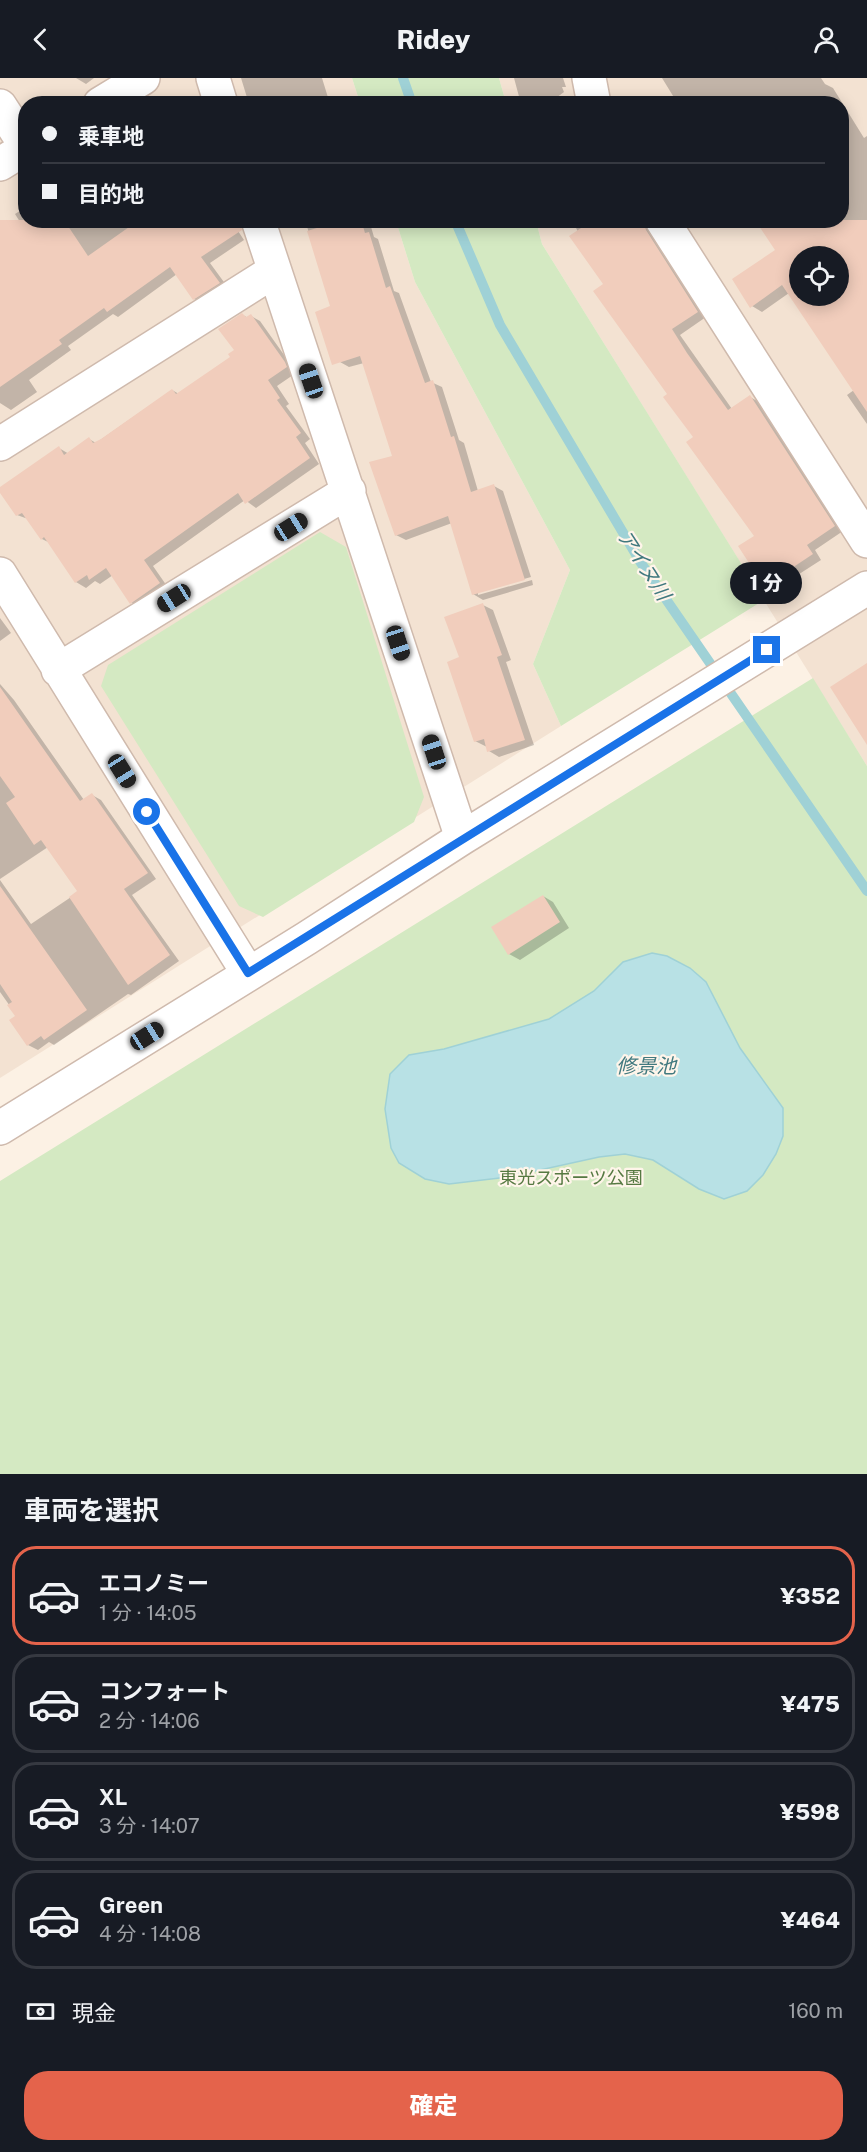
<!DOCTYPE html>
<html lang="ja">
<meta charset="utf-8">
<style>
:root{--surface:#171b24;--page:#20242c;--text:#f1f3f6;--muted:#9ea1a6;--line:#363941;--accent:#e4634b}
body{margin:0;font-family:"Public Sans","Noto Sans JP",sans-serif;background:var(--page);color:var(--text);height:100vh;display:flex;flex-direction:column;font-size:22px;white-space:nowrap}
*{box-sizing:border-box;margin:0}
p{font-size:20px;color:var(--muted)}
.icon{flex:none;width:33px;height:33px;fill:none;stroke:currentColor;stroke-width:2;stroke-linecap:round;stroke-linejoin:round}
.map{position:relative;height:1396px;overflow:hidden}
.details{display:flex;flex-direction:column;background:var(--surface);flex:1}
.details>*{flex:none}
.guide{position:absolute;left:18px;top:18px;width:831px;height:132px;border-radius:24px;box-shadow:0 3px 15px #0003;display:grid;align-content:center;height:132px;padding:0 24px;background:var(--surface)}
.fabs{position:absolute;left:789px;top:168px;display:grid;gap:12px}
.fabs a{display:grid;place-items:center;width:60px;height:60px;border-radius:50%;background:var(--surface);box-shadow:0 3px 15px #0003;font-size:30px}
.end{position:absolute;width:27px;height:27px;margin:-14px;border:8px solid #1a73e8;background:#fff;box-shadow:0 0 0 3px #fff}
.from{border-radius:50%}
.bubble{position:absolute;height:42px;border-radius:21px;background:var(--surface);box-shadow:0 3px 15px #0003;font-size:20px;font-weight:800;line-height:42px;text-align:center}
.car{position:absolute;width:18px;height:36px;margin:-18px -9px;border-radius:8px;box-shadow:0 0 4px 2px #0007;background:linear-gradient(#222 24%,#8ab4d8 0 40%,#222 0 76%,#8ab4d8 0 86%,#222 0)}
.guide b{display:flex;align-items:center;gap:21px;height:57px;font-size:22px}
.guide b+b{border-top:2px solid var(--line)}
.guide i{width:15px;height:15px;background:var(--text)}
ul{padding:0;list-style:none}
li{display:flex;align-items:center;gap:18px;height:99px;margin:0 12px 9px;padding:0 12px;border:3px solid var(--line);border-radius:24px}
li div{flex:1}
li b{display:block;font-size:22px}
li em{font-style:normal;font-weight:800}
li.active{border-color:var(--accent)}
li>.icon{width:54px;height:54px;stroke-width:1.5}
h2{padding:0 24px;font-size:27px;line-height:72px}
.pay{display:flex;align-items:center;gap:15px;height:66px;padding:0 24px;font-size:22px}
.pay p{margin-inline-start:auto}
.primary-button{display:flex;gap:12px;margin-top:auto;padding:12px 24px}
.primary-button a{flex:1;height:69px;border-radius:24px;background:var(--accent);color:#fff;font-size:24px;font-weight:800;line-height:69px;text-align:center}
header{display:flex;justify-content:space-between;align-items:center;height:78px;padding:0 24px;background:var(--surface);font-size:27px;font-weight:800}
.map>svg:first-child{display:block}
.residential{fill:#f3e2d2;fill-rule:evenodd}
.green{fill:#d4e9c2}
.water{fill:#b8e1e5;stroke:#9fd1d6;stroke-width:1.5}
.shadow{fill:#0003;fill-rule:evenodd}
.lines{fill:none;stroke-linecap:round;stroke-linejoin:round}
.stream{stroke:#9fd1d6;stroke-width:10}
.building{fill:#f1cdbc;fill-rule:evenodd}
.minor-casing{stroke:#cfbaad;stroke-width:36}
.minor{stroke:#fff;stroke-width:33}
.route{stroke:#1a73e8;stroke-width:8}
.labels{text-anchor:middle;stroke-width:4.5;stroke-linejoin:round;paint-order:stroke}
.park-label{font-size:18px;fill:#567942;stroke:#fff5ea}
.water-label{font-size:20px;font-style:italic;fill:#41797f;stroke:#fff5ea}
</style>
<header><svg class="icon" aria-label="back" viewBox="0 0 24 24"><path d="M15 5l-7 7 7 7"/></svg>Ridey<svg class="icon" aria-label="person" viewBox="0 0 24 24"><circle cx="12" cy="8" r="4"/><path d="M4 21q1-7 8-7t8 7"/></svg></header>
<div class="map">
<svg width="867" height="1396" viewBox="0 0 867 1396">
<rect width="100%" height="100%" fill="#fcf1e4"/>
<path class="residential" d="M0,0H352L360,25L26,26V142L396,143L415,204L570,492L533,586L561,648L0,1000Z
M499,0H867V688L542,166L536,143L842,142V26L506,25ZM800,178H838V218H800Z"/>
<path class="green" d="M352,0H499L506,25H360Z
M396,143H536L542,166L764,522L561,648L533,586L570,492L415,204Z
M320,454L346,469L424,719L414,744L263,839L239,828L101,608L108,587Z
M813,600L867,688V1396H0V1103Z"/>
<path class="water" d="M652,875L667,878L690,890L706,904L740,970L783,1030V1058L776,1076L763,1097L747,1113L724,1121L699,1111L653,1082L625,1076L599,1079L508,1099L449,1106L425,1101L399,1085L391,1070L385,1031L390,996L409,977L444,971L549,941L594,913L623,884Z"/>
<path class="shadow" d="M76,0H94L86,6Z
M241,0H322L330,26H249Z
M514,0H563L566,9H562L564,14L548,26H521Z
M662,0H821L825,6L833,10L864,60L867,58V346L847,317L854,312L789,215L762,234L752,228L777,172L842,142V26H678ZM800,178H838V218H800Z
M178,20L187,26H171Z
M26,129V142H240L234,147L244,162L210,185L229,211L204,226L194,221L177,196L118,239L113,236L68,268L71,272L29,302L37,314L11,332L0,325V162L22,147L15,136Z
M305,142H369L374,159L378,161L394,213L399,215L431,304L442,309L459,362L464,365L478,413L494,408L503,413L531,499L478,514V517L532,502L533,507L483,522L473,516L452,445L406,462L396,457L394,379L364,285L349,289L340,284L332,229Z
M572,142H650L706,239L680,257L732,331L750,319L759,324L843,453L815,472L821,482L793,500L789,498L772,508L763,503L756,458L605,207Z
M243,237L248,240L251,238L260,243L294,291L296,295L277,308L289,326L286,328L310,361L305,365L319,386L256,430L245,422L153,488L169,511L141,530L131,524L113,497L100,506L95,503L86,510L76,504L50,465L42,461L28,441L17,437L0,411L59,370L69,376L89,361L96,365L172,312L179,316L232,279L236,273Z
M483,527L493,532L511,582L506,584L534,667L499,679L489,673L487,669L475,663L461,580Z
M0,540L11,555L0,563Z
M0,606L14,622L84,722L92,717L101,722L156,801L132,817L179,883L131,917L128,916L54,967L49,964L38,972L28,967L17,938L0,914V802L31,846L80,813L48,769L0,801Z
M543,818L553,824L569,850L520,882L509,876Z"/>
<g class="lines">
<path class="stream" d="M403,0L412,26
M455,142L500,247L641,485L867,813"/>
</g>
<path class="building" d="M0,142H64L88,178L139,142H240L242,152L201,179L220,205L193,222L170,189L107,234L104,230L59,262L62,266L0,309Z
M343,142H361L365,155L369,154L386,210L390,208L425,305L433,302L451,359L454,358L471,414L494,406L525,502L472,517L448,438L395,458L369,384L392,378L360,278L332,287L315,234L330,228L307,153Z
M593,142H643L646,152L698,234L672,251L687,275L728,332L750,317L835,448L807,467L813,476L783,496L781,492L762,505L738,468L754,458L686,364L693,359L663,319L667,316L593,213L603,206L569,158Z
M755,142H867V334L782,207L750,230L732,201L775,172ZM800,178H838V218H800Z
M242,235L246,239L251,236L285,284L287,289L268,302L280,320L277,322L301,355L296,359L310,380L245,426L238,415L144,482L160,505L130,526L106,490L89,502L87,497L75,505L44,459L41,462L22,435L16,438L0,415V409L59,368L64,377L89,359L93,365L101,361L172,311L176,316L230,279L228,276L234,272L218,251Z
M483,525L502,577L497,579L525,662L487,674L484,661L474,664L447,584L459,579L444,539Z
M867,585V667L830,609Z
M0,609L80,723L92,715L148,795L124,811L170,877L128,907L69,819L77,813L41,762L34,767L6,725L15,719L0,698Z
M0,808L87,932L44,962L41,958L27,968L9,942L15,938L7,927L12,924L0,906Z
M543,817L560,844L508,877L491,849Z"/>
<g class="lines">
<defs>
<path id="minor" d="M213,0L221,26
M589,0L594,26
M100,26L143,0
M0,28L26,68
M0,86L26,70
M258,142L462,760
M662,142L867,463
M0,366L274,193
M0,496L248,895
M58,592L349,413
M0,1050L307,860L462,760L867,510"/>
</defs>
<use href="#minor" class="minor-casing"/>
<use href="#minor" class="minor"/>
</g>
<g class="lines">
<path class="route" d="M147,734L248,895L767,572"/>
</g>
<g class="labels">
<g class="park-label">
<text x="571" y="1106">東光スポーツ公園</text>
</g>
<g class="water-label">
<text transform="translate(644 487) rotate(57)" y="7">アイヌ川</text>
<text x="646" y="995">修景池</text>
</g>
</g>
</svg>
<div class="fabs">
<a><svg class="icon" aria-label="locate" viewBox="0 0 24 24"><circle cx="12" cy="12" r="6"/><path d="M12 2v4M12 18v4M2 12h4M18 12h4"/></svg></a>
</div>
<i class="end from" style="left:147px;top:734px"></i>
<i class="end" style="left:767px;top:572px"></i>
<div class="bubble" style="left:730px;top:484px;width:72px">1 分</div>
<i class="car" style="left:311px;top:303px;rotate:341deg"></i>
<i class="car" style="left:291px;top:449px;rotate:58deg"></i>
<i class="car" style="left:174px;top:520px;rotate:238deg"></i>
<i class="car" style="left:398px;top:565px;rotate:162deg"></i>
<i class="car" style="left:434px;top:674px;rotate:342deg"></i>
<i class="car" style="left:122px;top:693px;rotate:148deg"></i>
<i class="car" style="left:147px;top:958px;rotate:58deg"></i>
<div class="guide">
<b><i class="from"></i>乗車地</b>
<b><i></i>目的地</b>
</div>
</div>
<section class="details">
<h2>車両を選択</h2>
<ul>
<li class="active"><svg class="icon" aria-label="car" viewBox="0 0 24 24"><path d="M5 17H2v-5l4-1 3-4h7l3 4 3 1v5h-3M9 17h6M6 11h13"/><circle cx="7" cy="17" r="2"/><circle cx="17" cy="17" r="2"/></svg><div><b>エコノミー</b><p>1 分 · 14:05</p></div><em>¥352</em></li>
<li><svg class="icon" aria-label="car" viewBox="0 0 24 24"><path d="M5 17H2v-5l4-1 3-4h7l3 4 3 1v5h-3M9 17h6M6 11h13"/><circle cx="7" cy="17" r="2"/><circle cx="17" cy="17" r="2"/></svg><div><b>コンフォート</b><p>2 分 · 14:06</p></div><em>¥475</em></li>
<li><svg class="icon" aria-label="car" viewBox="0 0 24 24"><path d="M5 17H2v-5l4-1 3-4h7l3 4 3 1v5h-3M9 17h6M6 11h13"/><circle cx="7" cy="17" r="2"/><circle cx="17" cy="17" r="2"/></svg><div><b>XL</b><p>3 分 · 14:07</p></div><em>¥598</em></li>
<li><svg class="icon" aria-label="car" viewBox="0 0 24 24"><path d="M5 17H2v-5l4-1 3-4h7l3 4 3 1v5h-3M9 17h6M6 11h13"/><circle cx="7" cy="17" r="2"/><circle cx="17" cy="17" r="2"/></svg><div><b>Green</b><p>4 分 · 14:08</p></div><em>¥464</em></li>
</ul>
<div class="pay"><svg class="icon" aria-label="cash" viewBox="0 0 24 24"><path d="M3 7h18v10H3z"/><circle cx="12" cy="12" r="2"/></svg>現金<p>160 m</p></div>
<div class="primary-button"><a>確定</a></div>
</section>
